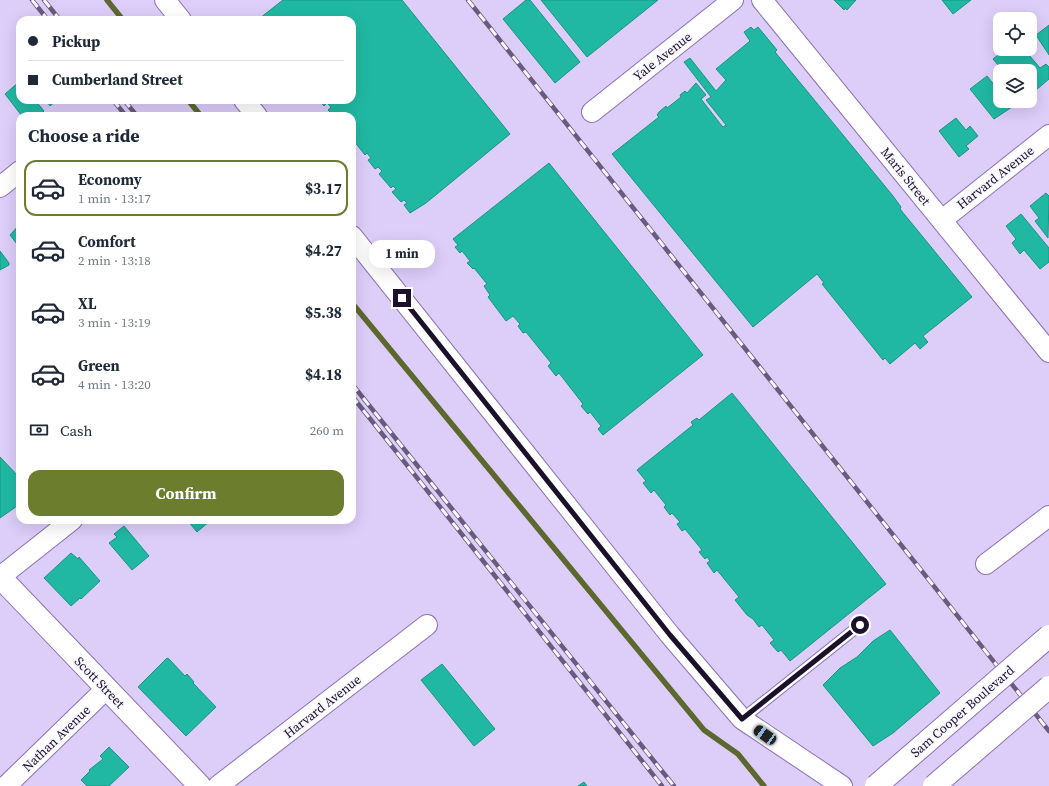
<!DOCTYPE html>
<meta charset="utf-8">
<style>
:root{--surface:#fff;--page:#f2f2f3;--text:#1f2937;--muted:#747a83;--line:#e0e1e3;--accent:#6c7e2e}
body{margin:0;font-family:"Source Serif 4",serif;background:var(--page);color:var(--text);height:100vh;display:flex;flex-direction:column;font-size:15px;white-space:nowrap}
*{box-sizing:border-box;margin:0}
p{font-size:13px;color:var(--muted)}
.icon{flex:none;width:22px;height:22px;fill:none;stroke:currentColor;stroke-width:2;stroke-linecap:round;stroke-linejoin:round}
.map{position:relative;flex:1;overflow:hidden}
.panel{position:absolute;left:16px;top:112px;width:340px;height:412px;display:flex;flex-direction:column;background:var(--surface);border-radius:12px;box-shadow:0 4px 16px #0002}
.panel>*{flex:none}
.banner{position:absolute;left:16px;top:16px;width:340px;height:88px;border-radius:12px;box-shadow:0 4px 16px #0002;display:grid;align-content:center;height:88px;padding:0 12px;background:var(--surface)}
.tools{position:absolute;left:993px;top:12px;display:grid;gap:8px}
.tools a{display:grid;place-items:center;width:44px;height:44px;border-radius:8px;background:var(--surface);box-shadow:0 4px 16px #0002;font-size:20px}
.end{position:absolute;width:18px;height:18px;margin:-9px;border:5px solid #1c112b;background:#fff;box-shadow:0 0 0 2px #fff}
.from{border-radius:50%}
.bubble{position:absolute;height:28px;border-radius:12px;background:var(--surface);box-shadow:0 4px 16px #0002;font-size:13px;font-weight:700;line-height:28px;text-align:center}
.car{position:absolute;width:12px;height:24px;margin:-12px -6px;border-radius:5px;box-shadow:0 0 3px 1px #0007;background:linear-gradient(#222 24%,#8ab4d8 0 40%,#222 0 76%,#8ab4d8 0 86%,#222 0)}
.banner b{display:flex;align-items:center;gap:14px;height:38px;font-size:15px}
.banner b+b{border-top:1px solid var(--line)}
.banner i{width:10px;height:10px;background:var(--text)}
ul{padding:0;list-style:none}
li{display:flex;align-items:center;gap:12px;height:56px;margin:0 8px 6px;padding:0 4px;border:2px solid transparent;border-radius:12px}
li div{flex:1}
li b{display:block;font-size:15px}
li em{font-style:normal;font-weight:700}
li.selected{border-color:var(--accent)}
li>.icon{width:36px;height:36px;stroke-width:1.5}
h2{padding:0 12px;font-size:18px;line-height:48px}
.pay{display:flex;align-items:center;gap:10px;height:44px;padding:0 12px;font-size:15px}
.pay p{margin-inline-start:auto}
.action{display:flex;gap:8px;margin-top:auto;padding:8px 12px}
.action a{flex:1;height:46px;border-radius:12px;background:var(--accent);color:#fff;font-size:16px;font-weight:700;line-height:46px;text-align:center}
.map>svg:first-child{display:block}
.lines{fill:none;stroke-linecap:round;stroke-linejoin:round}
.stream{stroke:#5d682e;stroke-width:5.5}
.building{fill:#20b8a3;stroke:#1a9584}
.service-casing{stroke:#8b72b5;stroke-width:12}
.minor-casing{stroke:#8b72b5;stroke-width:22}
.secondary-casing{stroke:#8b72b5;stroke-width:24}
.service{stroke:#fff;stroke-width:10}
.minor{stroke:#fff;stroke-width:20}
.secondary{stroke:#fff;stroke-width:22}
.rail-casing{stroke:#685b7d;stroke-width:4.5}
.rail{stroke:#f7f5fd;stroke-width:3;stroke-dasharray:9;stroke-linecap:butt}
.primary-bridge-casing{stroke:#8b72b5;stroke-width:24;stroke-linecap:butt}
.primary-bridge{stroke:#fff;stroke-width:22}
.route{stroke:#1c112b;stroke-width:5}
.labels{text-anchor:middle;stroke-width:3;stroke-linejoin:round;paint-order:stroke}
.street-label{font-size:13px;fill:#1c112b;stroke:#f7f5fd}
</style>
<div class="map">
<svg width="1049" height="786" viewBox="0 0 1049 786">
<rect width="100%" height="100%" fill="#dccdf9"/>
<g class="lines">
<path class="stream" d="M107,0L123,20
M188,100L201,116
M352,303L704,730L738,754L764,786"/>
</g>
<path class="building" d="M283,0H402L510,134L426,203L410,213L404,205L407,203L404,200L401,202L392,192L396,189L393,186L391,188L379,174L382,171L378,167L375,169L368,160L371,158L367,153L365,155L354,141L356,139L352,135V116H334L328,110L331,107L327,103L324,106L319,100H352V20H261L260,18Z
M526,0H530L580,62L555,83L503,19Z
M541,0H658L587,57Z
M834,0H856L847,10L845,8L844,10Z
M942,0H971L953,14Z
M1049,25V55L1036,35Z
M751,27L754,30L758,27L777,50L775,52L893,196L901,207L900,209L972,297L923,336L928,342L920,349L915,343L890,364L885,358L883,360L822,284L824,283L817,274L753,327L612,154L659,117L657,115L659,112L666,106L667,108L681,97L680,95L685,91L687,93L696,83L706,95L701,99L722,126L723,127L726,125L706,100L711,97L684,62L690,58L716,91L726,80L716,69L750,41L744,32Z
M1006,49H1024L1040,68L1046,64L1049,67V79L1030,95V71H1003L993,59Z
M987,76L1000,92V101H1007L1012,107L994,119L970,89Z
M19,82L20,100H35L44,111L38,116H22L5,94Z
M46,100H57L50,106Z
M956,118L966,130L970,126L978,136L966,146L969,149L959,157L939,131Z
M549,163L703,355L603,435L598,429L601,426L590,412L588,414L581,406L583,404L559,373L556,376L548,366L551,363L526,332L523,333L518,326L520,324L513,316L506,321L488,297L490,295L484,286L487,284L474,268L473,269L467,263L470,261L462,251L460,253L455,247L458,245L453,239Z
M1046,193L1049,196L1048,238L1035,221L1039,218L1030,206Z
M1021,214L1049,248V262L1040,269L1024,250L1020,254L1012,243L1016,239L1006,226Z
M20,224V248L10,235Z
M0,251L9,263V265L0,270Z
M732,393L886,584L790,661L781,650L778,652L770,643L774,640L762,625L759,627L753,619L747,615L735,600L739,597L717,570L714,573L707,563L710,561L707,557L705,559L699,552L702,550L685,529L682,531L677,524L680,522L672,513L670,515L664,507L666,505L654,490L651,493L643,483L646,481L637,470L693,425L691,422L697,418L699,420Z
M0,457L20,478V504L0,518Z
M187,520H211L197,532Z
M124,526L149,556L132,570L109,543L117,537L114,534Z
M71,553L78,559L79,557L100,581L81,599L80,598L71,606L44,578Z
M890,630L940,693L893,733L873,746L823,685L840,668L857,657L873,641Z
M167,658L169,659L185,676L187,674L194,682L193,683L216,707L186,736L138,687Z
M442,664L495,729L474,746L421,680Z
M109,747L129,767L109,786H87L81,780L90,771L89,770L103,759L100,756Z
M584,782L587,786H578Z"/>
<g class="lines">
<defs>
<path id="service" d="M742,719L860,625"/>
<path id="minor" d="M165,0L181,20
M762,0L1049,352
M244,100L257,116
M592,112L733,0
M0,187L20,171
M942,220L1049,135
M352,236L670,635L742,719L842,786
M986,564L1049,516
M0,577L72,520
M6,786L106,689
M218,786L427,625"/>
<path id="secondary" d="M0,577L200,786"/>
</defs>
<use href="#service" class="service-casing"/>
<use href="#minor" class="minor-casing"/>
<use href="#secondary" class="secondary-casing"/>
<use href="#service" class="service"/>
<use href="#minor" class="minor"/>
<use href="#secondary" class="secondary"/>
<defs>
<path id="rail" d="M32,0L48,20
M44,0L60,20
M468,0L1049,731
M113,100L126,116
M124,100L137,116
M352,384L674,786
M352,396L662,786"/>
</defs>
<use href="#rail" class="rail-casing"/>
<use href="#rail" class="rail"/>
<defs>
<path id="primary-bridge" d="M876,786L1049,636
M934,786L1049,687"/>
</defs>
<use href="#primary-bridge" class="primary-bridge-casing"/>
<use href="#primary-bridge" class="primary-bridge"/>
</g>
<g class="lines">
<path class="route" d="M402,298L670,635L742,719L860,625"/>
</g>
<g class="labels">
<g class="street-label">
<text transform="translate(662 56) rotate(-38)" y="5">Yale Avenue</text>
<text transform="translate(906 176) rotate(51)" y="5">Maris Street</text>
<text transform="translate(995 177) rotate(-38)" y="5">Harvard Avenue</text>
<text transform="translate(100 682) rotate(46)" y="5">Scott Street</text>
<text transform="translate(322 706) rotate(-38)" y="5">Harvard Avenue</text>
<text transform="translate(962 711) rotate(-41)" y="5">Sam Cooper Boulevard</text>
<text transform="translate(56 738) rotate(-44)" y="5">Nathan Avenue</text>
</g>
</g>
</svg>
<div class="tools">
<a><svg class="icon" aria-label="locate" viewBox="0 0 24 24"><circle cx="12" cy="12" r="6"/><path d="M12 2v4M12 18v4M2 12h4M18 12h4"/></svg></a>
<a><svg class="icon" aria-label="layers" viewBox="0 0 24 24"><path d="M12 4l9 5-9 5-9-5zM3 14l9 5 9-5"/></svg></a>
</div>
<i class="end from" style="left:860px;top:625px"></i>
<i class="end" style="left:402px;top:298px"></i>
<div class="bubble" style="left:369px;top:240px;width:66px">1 min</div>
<i class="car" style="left:765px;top:735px;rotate:304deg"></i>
<div class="banner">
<b><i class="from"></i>Pickup</b>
<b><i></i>Cumberland Street</b>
</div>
<section class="panel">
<h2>Choose a ride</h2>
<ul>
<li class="selected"><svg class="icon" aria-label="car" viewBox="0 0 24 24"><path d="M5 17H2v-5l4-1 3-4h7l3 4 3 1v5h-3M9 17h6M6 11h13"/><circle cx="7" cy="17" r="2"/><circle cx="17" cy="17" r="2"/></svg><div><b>Economy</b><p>1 min · 13:17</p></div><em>$3.17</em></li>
<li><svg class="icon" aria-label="car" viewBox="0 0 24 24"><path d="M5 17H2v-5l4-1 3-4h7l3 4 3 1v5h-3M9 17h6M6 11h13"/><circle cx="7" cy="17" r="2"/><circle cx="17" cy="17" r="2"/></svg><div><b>Comfort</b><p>2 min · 13:18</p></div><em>$4.27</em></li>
<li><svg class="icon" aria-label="car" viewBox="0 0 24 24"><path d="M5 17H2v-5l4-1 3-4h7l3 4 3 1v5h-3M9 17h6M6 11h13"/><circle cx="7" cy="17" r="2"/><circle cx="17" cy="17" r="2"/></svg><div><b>XL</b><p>3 min · 13:19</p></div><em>$5.38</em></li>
<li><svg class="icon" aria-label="car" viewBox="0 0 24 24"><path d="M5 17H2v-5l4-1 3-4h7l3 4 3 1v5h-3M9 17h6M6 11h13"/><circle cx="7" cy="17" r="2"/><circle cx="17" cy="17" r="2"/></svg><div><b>Green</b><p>4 min · 13:20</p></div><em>$4.18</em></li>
</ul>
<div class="pay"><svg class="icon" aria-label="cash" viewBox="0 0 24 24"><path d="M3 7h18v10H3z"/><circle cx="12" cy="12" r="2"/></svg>Cash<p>260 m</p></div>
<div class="action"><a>Confirm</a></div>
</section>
</div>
